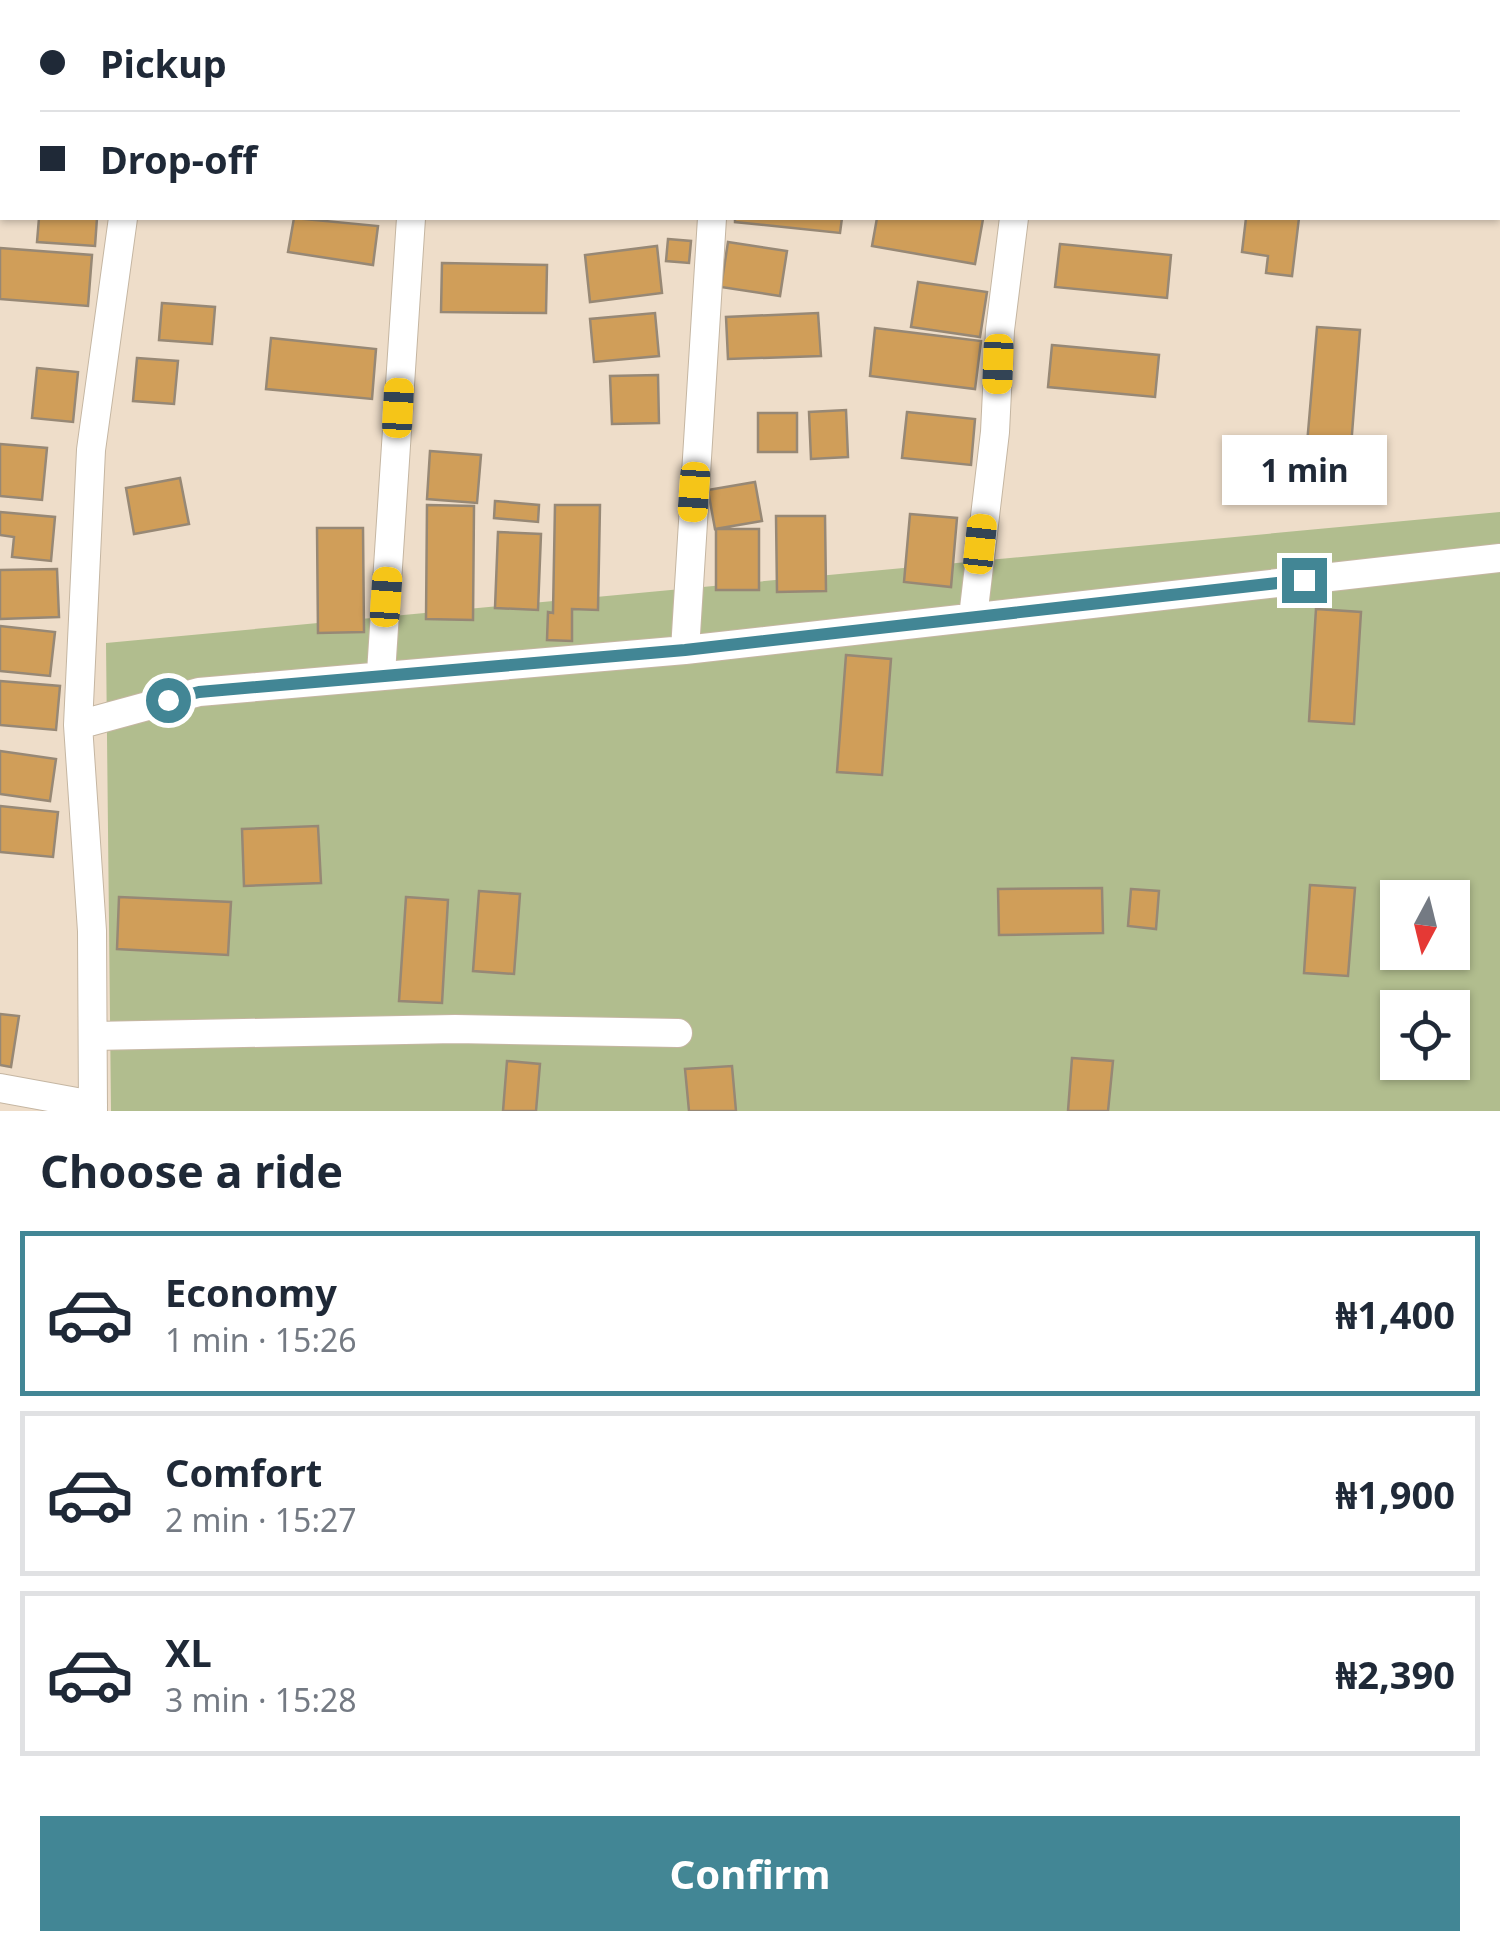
<!DOCTYPE html>
<meta charset="utf-8">
<style>
:root{--surface:#fff;--page:#f2f2f3;--text:#1f2937;--muted:#747a83;--line:#e0e1e3;--accent:#428695}
body{margin:0;font-family:"Noto Sans",sans-serif;background:var(--page);color:var(--text);height:100vh;display:flex;flex-direction:column;font-size:38px;white-space:nowrap}
*{box-sizing:border-box;margin:0}
p{font-size:32px;color:var(--muted)}
.icon{flex:none;width:55px;height:55px;fill:none;stroke:currentColor;stroke-width:2;stroke-linecap:round;stroke-linejoin:round}
.map{position:relative;height:1111px;overflow:hidden}
.details{display:flex;flex-direction:column;background:var(--surface);flex:1}
.details>*{flex:none}
.guide{position:absolute;left:0px;top:0px;width:1500px;height:220px;box-shadow:0 2px 8px #0004;display:grid;align-content:center;height:220px;padding:0 40px;background:var(--surface)}
.needle{width:65px;rotate:187deg}
.buttons{position:absolute;left:1380px;top:880px;display:grid;gap:20px}
.buttons a{display:grid;place-items:center;width:90px;height:90px;border-radius:0px;background:var(--surface);box-shadow:0 2px 8px #0004;font-size:50px}
.end{position:absolute;width:45px;height:45px;margin:-22px;border:12px solid #428695;background:#fff;box-shadow:0 0 0 5px #fff}
.from{border-radius:50%}
.bubble{position:absolute;height:70px;border-radius:0px;background:var(--surface);box-shadow:0 2px 8px #0004;font-size:32px;font-weight:700;line-height:70px;text-align:center}
.car{position:absolute;width:30px;height:60px;margin:-30px -15px;border-radius:12px;box-shadow:0 0 8px 2px #0007;background:linear-gradient(#f5c518 24%,#345 0 40%,#f5c518 0 76%,#345 0 86%,#f5c518 0)}
.guide b{display:flex;align-items:center;gap:35px;height:95px;font-size:38px}
.guide b+b{border-top:2px solid var(--line)}
.guide i{width:25px;height:25px;background:var(--text)}
ul{padding:0;list-style:none}
li{display:flex;align-items:center;gap:30px;height:165px;margin:0 20px 15px;padding:0 20px;border:5px solid var(--line);border-radius:0px}
li div{flex:1}
li b{display:block;font-size:38px}
li em{font-style:normal;font-weight:700}
li.on{border-color:var(--accent)}
li>.icon{width:90px;height:90px;stroke-width:1.5}
h2{padding:0 40px;font-size:45px;line-height:120px}
.primary-button{display:flex;gap:20px;margin-top:auto;padding:20px 40px}
.primary-button a{flex:1;height:115px;border-radius:0px;background:var(--accent);color:#fff;font-size:40px;font-weight:700;line-height:115px;text-align:center}
.map>svg:first-child{display:block}
.green{fill:#b1bd8e;fill-rule:evenodd}
.building{fill:#d09e59;stroke:#978875;stroke-width:2.5}
.lines{fill:none;stroke-linecap:round;stroke-linejoin:round}
.minor-casing{stroke:#c5b6a2;stroke-width:30}
.minor{stroke:#fff;stroke-width:28}
.route{stroke:#428695;stroke-width:12}
</style>
<div class="map">
<svg width="1500" height="1111" viewBox="0 0 1500 1111">
<rect width="100%" height="100%" fill="#eeddc9"/>
<path class="green" d="M1500,512V1111H111L106,643ZM1398,898H1452V952H1398ZM1398,1008H1452V1062H1398Z"/>
<path class="building" d="M39,218H97L95,246L37,242Z
M294,218L378,226L373,265L288,252Z
M735,218H842L840,233L735,222Z
M877,218L983,219L975,264L872,246Z
M1246,218H1299L1292,276L1266,273L1268,256L1242,252Z
M668,239L691,241L689,263L666,261Z
M728,242L787,251L780,296L721,287Z
M1060,244L1171,255L1167,298L1055,287Z
M657,246L662,293L590,302L585,255Z
M0,248L92,255L88,306L0,299Z
M442,263L547,265L546,313L441,312Z
M918,282L987,292L980,337L911,327Z
M162,303L215,307L212,344L159,340Z
M655,313L659,356L594,362L590,319Z
M818,313L821,356L728,359L726,317Z
M1317,327L1360,330L1351,447L1307,444Z
M875,328L981,341L975,389L870,376Z
M271,338L376,349L372,399L266,389Z
M1052,345L1159,355L1155,397L1048,387Z
M137,358L178,361L174,404L133,401Z
M37,368L78,372L73,422L32,418Z
M658,375L659,423L612,424L610,376Z
M846,410L848,457L811,459L809,412Z
M907,412L975,419L971,465L902,458Z
M758,413H797V452H758Z
M0,444L47,448L42,500L0,496Z
M430,451L481,455L477,503L427,499Z
M180,478L189,524L134,534L126,488Z
M755,482L762,521L715,529L708,490Z
M495,501L539,505L538,522L494,518Z
M427,505L474,506L473,620L426,619Z
M555,505H600L598,610L572,609V641L547,640L548,612L553,613Z
M0,512L55,517L51,561L12,557L14,537L0,535Z
M910,514L957,518L951,587L904,582Z
M776,516H825L826,591L777,592Z
M317,528H363L364,632L318,633Z
M716,529H759V590H716Z
M498,532L541,534L538,610L495,608Z
M57,569L59,617L0,619V570Z
M1316,609L1361,612L1354,724L1309,721Z
M0,626L55,632L50,676L0,671Z
M846,655L891,659L882,775L837,772Z
M0,681L60,686L56,730L0,725Z
M0,751L56,759L50,801L0,794Z
M0,806L58,812L53,857L0,852Z
M318,826L321,883L244,886L242,829Z
M1310,885L1355,888L1348,976L1304,973Z
M1102,888L1103,933L999,935L998,889Z
M1131,889L1159,891L1156,929L1128,926Z
M479,891L520,894L514,974L473,971Z
M119,897L231,902L228,955L117,949Z
M406,897L448,900L442,1003L399,1001Z
M0,1014L19,1016L11,1067L0,1065Z
M1072,1058L1113,1061L1108,1111H1068Z
M507,1061L540,1064L536,1111H503Z
M732,1066L736,1111H689L685,1069Z"/>
<g class="lines">
<defs>
<path id="minor" d="M130,2V0
M424,2V0
M725,2V0
M1027,2V0
M973,617L995,432L1000,330L1014,218
M685,650L712,218
M381,673L411,218
M78,725L91,450L123,218
M93,1036L455,1029L678,1033
M0,1088L93,1105
M93,1111L92,931L78,725L199,692L685,650L1500,558"/>
</defs>
<use href="#minor" class="minor-casing"/>
<use href="#minor" class="minor"/>
</g>
<g class="lines">
<path class="route" d="M168,700L199,692L685,650L1304,580"/>
</g>
</svg>
<div class="buttons">
<a><svg class="needle" viewBox="-14 -14 28 28"><path d="M0-13l5 13h-10z" fill="#e53935"/><path d="M0 13l5-13h-10z" fill="#747a83"/></svg></a>
<a><svg class="icon" aria-label="locate" viewBox="0 0 24 24"><circle cx="12" cy="12" r="6"/><path d="M12 2v4M12 18v4M2 12h4M18 12h4"/></svg></a>
</div>
<i class="end from" style="left:168px;top:700px"></i>
<i class="end" style="left:1304px;top:580px"></i>
<div class="bubble" style="left:1222px;top:435px;width:165px">1 min</div>
<i class="car" style="left:998px;top:364px;rotate:182deg"></i>
<i class="car" style="left:398px;top:408px;rotate:3deg"></i>
<i class="car" style="left:694px;top:492px;rotate:184deg"></i>
<i class="car" style="left:980px;top:544px;rotate:6deg"></i>
<i class="car" style="left:386px;top:597px;rotate:4deg"></i>
<div class="guide">
<b><i class="from"></i>Pickup</b>
<b><i></i>Drop-off</b>
</div>
</div>
<section class="details">
<h2>Choose a ride</h2>
<ul>
<li class="on"><svg class="icon" aria-label="car" viewBox="0 0 24 24"><path d="M5 17H2v-5l4-1 3-4h7l3 4 3 1v5h-3M9 17h6M6 11h13"/><circle cx="7" cy="17" r="2"/><circle cx="17" cy="17" r="2"/></svg><div><b>Economy</b><p>1 min · 15:26</p></div><em>₦1,400</em></li>
<li><svg class="icon" aria-label="car" viewBox="0 0 24 24"><path d="M5 17H2v-5l4-1 3-4h7l3 4 3 1v5h-3M9 17h6M6 11h13"/><circle cx="7" cy="17" r="2"/><circle cx="17" cy="17" r="2"/></svg><div><b>Comfort</b><p>2 min · 15:27</p></div><em>₦1,900</em></li>
<li><svg class="icon" aria-label="car" viewBox="0 0 24 24"><path d="M5 17H2v-5l4-1 3-4h7l3 4 3 1v5h-3M9 17h6M6 11h13"/><circle cx="7" cy="17" r="2"/><circle cx="17" cy="17" r="2"/></svg><div><b>XL</b><p>3 min · 15:28</p></div><em>₦2,390</em></li>
</ul>
<div class="primary-button"><a>Confirm</a></div>
</section>
